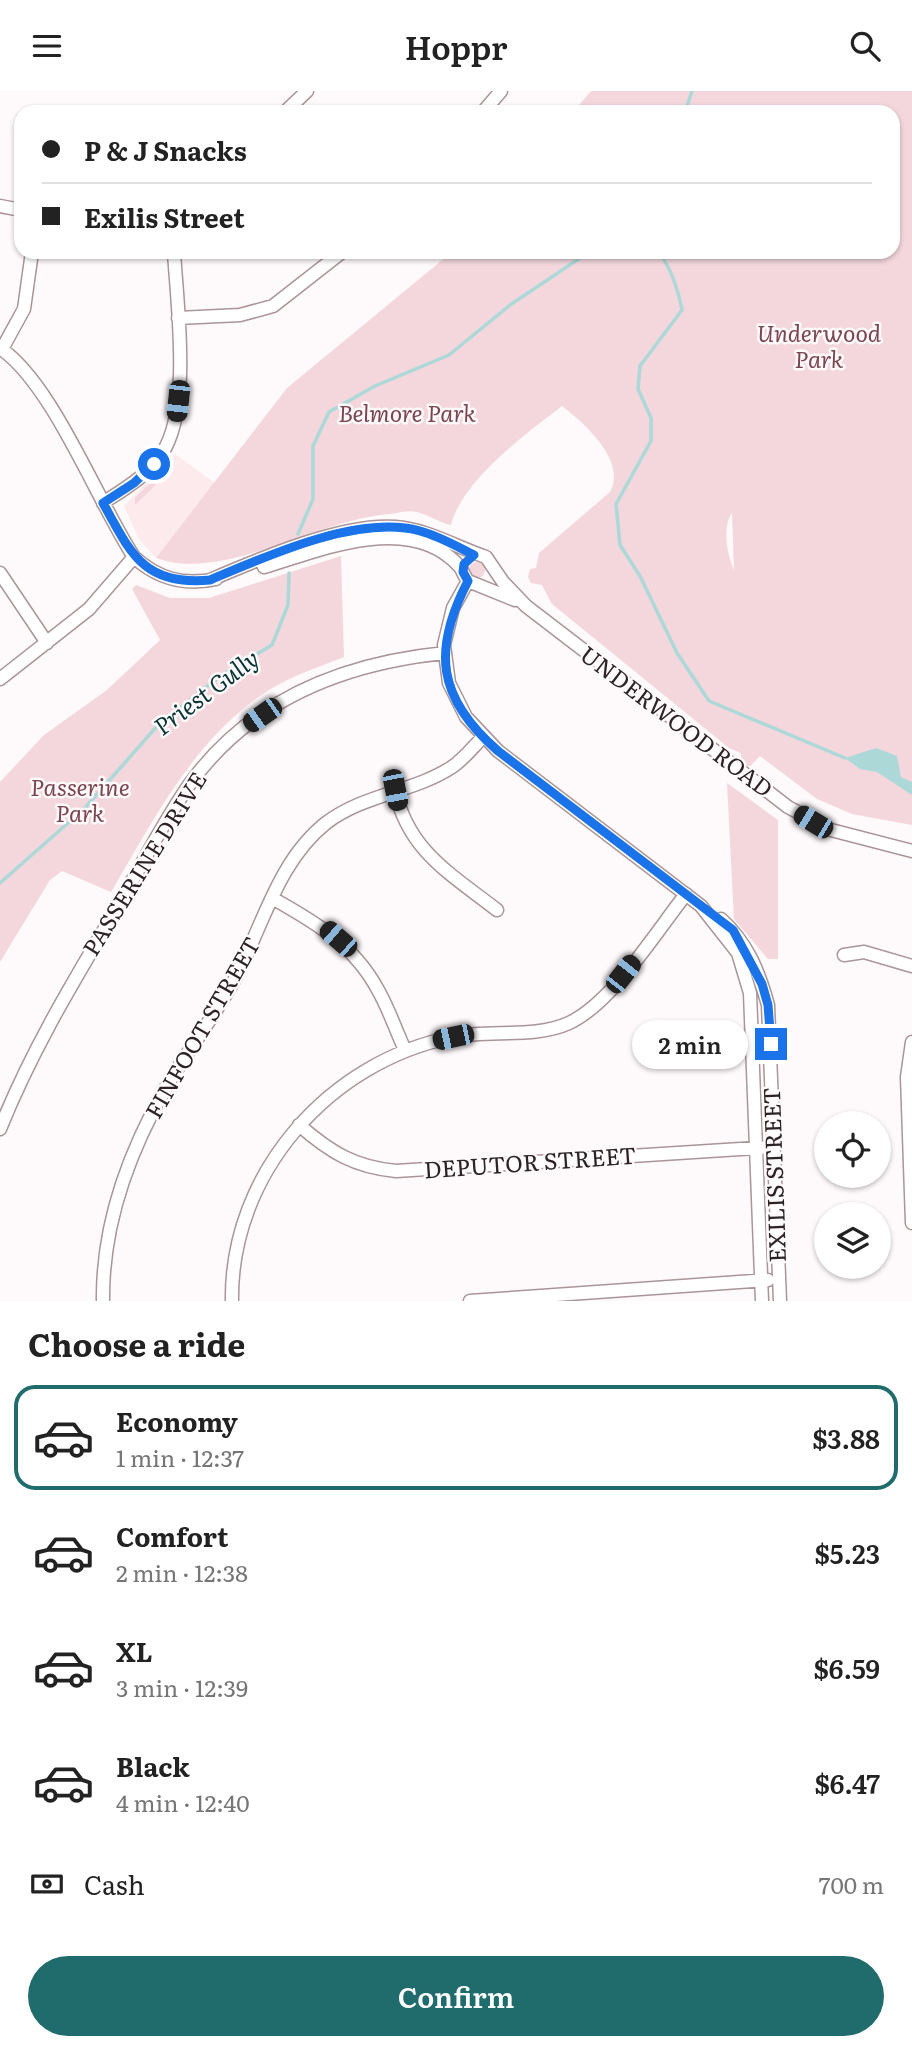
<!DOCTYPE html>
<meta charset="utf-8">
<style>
:root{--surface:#fff;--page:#f2f2f2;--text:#222;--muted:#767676;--line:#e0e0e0;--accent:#206c6c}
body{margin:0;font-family:Literata,serif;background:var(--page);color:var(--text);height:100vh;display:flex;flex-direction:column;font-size:26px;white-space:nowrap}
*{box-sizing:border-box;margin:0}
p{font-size:23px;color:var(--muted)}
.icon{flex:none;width:38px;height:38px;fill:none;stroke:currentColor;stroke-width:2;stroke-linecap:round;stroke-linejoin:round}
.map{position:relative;height:1210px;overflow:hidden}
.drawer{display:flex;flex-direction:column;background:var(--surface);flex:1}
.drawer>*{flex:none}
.top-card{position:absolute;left:14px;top:14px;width:886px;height:154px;border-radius:21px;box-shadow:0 2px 5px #0004;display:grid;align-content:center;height:154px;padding:0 28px;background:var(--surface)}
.controls{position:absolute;left:814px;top:1020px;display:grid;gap:14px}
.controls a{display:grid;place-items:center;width:77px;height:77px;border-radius:50%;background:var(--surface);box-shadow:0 2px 5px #0004;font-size:35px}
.end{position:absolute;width:32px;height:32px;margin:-16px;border:9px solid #1a73e8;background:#fff;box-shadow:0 0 0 4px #fff}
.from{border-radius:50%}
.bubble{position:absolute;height:49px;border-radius:24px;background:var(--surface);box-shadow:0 2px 5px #0004;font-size:23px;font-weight:600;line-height:49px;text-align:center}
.car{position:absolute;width:21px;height:42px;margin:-21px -10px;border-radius:9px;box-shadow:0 0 5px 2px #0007;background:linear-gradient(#222 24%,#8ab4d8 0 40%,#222 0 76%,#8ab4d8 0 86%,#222 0)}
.top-card b{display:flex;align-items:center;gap:24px;height:66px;font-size:26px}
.top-card b+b{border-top:2px solid var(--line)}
.top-card i{width:18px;height:18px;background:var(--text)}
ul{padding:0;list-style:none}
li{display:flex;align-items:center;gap:21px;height:105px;margin:0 14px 10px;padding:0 14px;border:4px solid transparent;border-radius:21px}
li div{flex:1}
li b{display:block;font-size:26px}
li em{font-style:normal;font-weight:600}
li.on{border-color:var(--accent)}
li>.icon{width:63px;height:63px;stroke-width:1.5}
h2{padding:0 28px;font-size:32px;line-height:84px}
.pay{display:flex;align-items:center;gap:18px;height:77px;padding:0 28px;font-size:26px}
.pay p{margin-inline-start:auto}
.action{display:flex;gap:14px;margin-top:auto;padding:14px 28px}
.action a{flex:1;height:80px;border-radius:42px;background:var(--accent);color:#fff;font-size:28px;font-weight:600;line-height:80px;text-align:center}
header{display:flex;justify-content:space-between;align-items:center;height:91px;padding:0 28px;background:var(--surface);font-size:32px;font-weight:600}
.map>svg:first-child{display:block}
.built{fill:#fdeaed}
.green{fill:#f3d7dc;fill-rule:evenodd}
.water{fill:#acd8d7}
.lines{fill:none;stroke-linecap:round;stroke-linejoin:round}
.stream{stroke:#acd8d7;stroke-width:3.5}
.minor-casing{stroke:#aa9598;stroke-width:15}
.minor{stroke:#fff;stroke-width:12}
.route{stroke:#1a73e8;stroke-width:9}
.labels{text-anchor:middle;stroke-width:5;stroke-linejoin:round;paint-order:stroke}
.park-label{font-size:23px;font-style:italic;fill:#7b4551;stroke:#fef9fa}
.street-label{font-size:23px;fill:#2c2325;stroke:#fef9fa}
.water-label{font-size:24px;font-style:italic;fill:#083434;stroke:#fef9fa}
</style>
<header><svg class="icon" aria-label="menu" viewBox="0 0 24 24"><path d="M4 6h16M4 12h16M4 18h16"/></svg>Hoppr<svg class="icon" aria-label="search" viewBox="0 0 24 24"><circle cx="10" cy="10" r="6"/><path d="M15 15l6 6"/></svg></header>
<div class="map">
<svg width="912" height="1210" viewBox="0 0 912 1210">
<rect width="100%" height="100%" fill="#fef9fa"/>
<path class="built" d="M175,363L215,392L156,467L139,448L124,415Z"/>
<path class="green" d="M591,0H912V734L852,723L817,708L760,665L750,675H746L741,671V662L729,657L552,513L542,494L531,492L528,486L530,478L536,477L539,462L610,401C627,370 585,333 562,315C527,342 462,389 451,434C438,431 427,423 416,421C409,419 398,422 390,423C317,428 224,492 156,467L287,297L452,161H892V21H573ZM732,422L734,479C727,464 722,436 732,422Z
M167,375L174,383L169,381L135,414V407Z
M341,465L344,566C318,576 292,585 269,599C195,646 154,728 111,801L62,780L50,789L0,871V691L44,644L107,599L160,549L132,498L136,494L170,507H209Z
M469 479a8 8 0 1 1 16 0a8 8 0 1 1-16 0Z
M727,692L778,729V868H768L734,828Z"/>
<path class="water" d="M876,657L897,665L901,686L912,691V704L877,681L860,678L845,667Z"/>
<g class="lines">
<path class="stream" d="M685,21L692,0
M659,161C672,179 678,198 682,219L640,275L638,298L651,327V350L616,413L620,454L640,485L677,562L709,610L845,667
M298,443L313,408V355L329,321L375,295L449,264L510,214L589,161
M0,792L84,718L159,633L222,584L272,554L288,514L289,482"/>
<defs>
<path id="minor" d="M285,21L307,0
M483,21L501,0
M0,115L21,119
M178,227L240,224L273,215L342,161
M0,257C53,293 97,410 134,466C158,488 184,495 216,488
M2,258L24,218L32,161
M103,412C124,398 147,385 161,364C192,320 177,214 174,161
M264,476C322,459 411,420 460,476C463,480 464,485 468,490L515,509
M0,482L47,552
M210,489C259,468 342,432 395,436C427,438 456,456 486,466L503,491L526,515L788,716L831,739L912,760
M468,490L453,517L444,554L449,592L466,626L498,660L701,815L738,862L750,902L762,1210
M0,588L89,518L134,466
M395,699C408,760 451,783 497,819
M272,807C315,831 354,854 378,899C389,918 396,940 405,959
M721,828C747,851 759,881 768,914L780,1210
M844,864L864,861L912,875
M912,951L907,986L912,1132
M299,1034C330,1061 354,1076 396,1080L773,1056
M0,1038C30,963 70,896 111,827C137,783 160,736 189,694C250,609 344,572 445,562
M103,1210C102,1135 128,1063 165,998C187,960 215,925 236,886C263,834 278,770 326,732C364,703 414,701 452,676C464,668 473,656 483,646
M232,1210C230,1082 330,970 453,946C490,938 534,948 569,932C612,912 656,841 686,803
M470,1210L768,1189"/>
</defs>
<use href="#minor" class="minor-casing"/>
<use href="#minor" class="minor"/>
</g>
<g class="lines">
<path class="route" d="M154,373L134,392L103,412C131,463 144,495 210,489C267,465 359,423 420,440C439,445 456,455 474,464L464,473L463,481L468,490C432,559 437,607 498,660L733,839L762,893L768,914L771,953"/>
</g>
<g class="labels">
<g class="park-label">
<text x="819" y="251">Underwood<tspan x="819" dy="26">Park</tspan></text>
<text x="407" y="331">Belmore Park</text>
<text x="80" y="705">Passerine<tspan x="80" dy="26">Park</tspan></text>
</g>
<g class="street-label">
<text transform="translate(676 631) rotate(37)" y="8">UNDERWOOD ROAD</text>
<text transform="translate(145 773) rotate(-58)" y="8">PASSERINE DRIVE</text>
<text transform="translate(203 937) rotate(-60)" y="8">FINFOOT STREET</text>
<text transform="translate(530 1072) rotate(-4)" y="8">DEPUTOR STREET</text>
<text transform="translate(775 1084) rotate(-92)" y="8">EXILIS STREET</text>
</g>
<g class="water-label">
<text transform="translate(207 602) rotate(-37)" y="8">Priest Gully</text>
</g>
</g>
</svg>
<div class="controls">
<a><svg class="icon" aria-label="locate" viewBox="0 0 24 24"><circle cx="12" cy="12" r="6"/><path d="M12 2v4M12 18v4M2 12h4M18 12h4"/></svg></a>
<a><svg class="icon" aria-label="layers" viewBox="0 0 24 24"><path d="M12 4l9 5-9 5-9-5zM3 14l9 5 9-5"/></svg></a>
</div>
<i class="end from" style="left:154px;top:373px"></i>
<i class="end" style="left:771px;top:953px"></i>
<div class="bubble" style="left:632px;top:929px;width:116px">2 min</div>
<i class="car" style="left:178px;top:310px;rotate:186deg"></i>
<i class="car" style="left:262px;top:624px;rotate:235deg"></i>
<i class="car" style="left:395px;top:699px;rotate:169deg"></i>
<i class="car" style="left:813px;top:731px;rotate:301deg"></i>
<i class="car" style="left:338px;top:848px;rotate:311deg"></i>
<i class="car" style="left:623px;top:883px;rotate:38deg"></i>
<i class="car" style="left:453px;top:946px;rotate:258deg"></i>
<div class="top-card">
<b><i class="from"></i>P &amp; J Snacks</b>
<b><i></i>Exilis Street</b>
</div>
</div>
<section class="drawer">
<h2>Choose a ride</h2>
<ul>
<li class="on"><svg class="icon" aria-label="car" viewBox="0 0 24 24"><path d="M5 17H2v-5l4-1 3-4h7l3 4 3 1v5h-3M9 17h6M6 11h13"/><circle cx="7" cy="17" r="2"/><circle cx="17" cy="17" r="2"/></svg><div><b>Economy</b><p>1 min · 12:37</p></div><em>$3.88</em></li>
<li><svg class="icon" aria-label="car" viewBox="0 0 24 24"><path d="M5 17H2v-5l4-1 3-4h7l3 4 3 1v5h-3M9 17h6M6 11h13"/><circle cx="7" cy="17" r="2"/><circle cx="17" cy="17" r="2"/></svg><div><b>Comfort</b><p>2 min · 12:38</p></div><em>$5.23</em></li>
<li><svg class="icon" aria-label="car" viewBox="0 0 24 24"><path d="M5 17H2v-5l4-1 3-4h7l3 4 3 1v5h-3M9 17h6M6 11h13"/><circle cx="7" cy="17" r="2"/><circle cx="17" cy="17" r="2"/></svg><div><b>XL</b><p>3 min · 12:39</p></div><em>$6.59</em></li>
<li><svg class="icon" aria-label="car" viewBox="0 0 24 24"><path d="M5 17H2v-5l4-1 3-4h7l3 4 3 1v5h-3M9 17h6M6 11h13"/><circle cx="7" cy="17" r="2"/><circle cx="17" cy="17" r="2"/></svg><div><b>Black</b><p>4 min · 12:40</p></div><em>$6.47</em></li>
</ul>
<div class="pay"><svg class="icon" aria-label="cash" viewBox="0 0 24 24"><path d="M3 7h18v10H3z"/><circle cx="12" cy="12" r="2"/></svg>Cash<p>700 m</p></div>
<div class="action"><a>Confirm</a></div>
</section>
